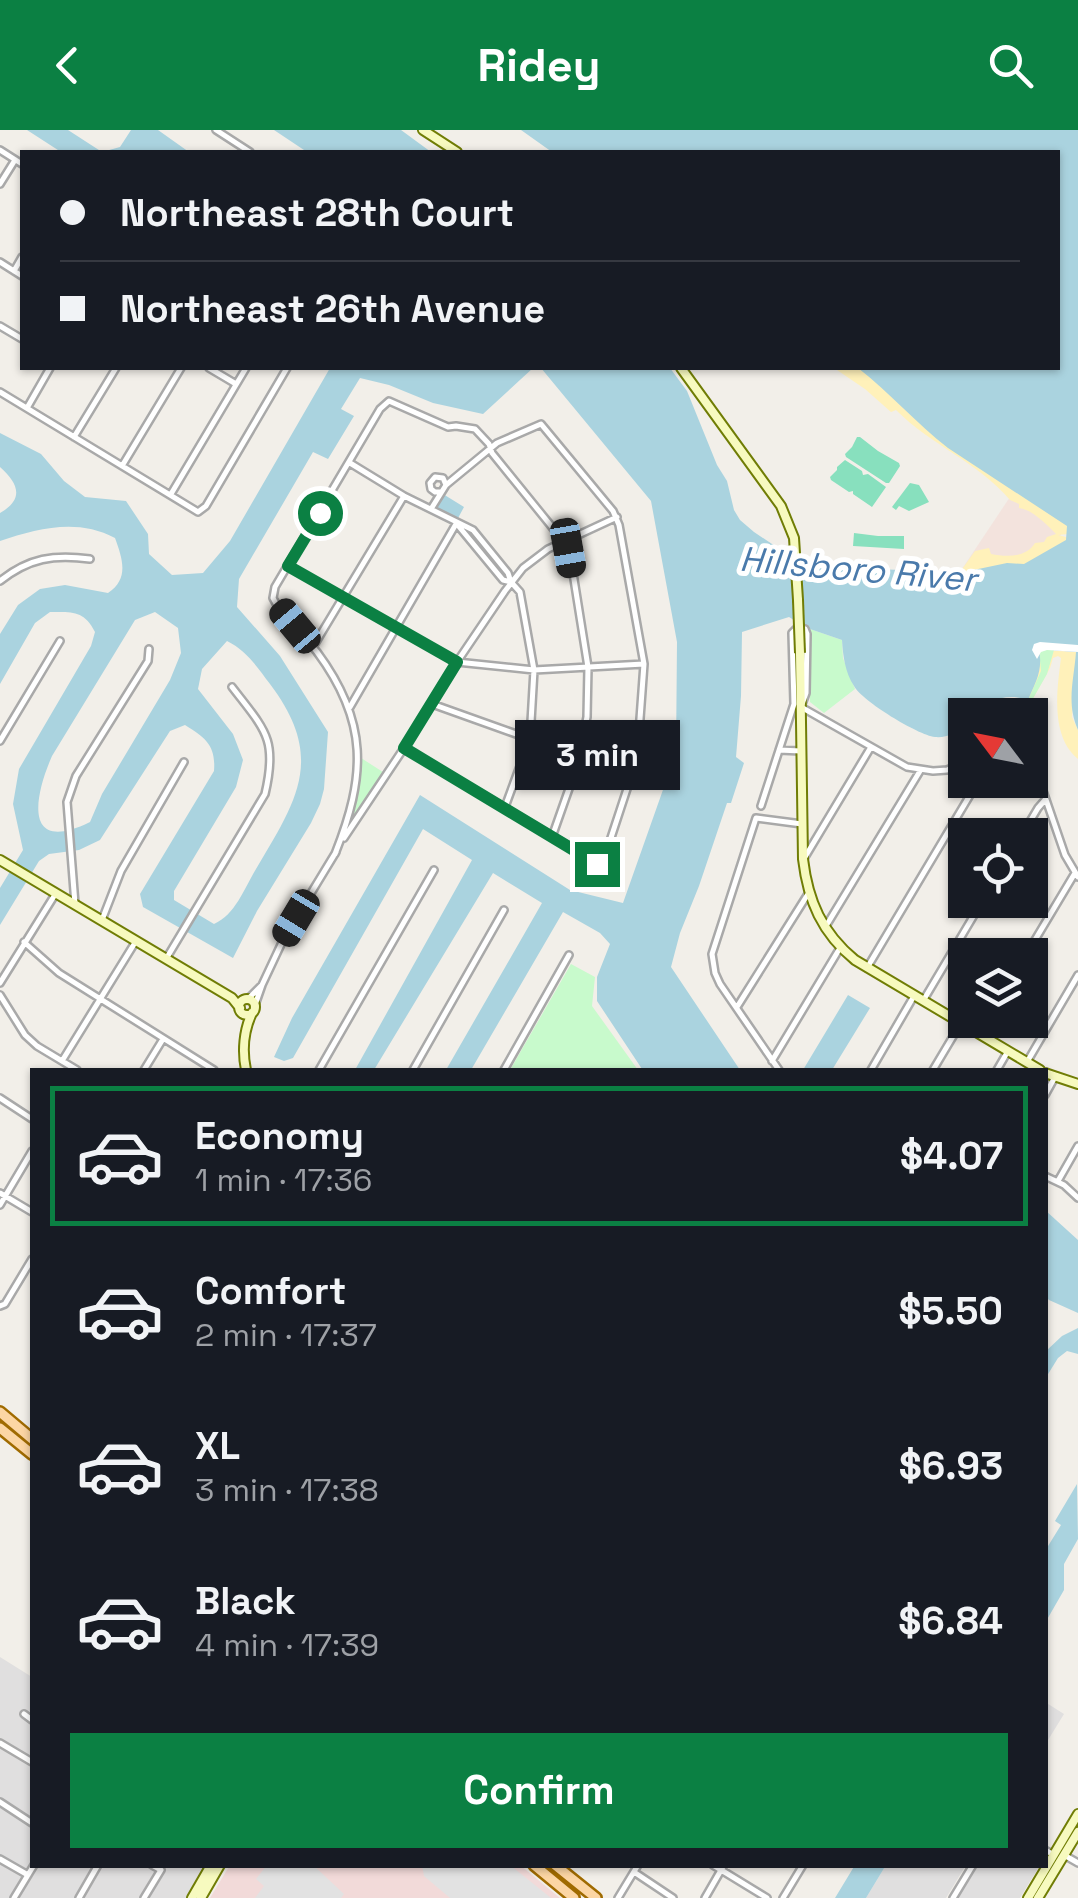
<!DOCTYPE html>
<meta charset="utf-8">
<style>
:root{--surface:#171b24;--page:#242831;--text:#f1f3f6;--muted:#9ea1a6;--line:#363941;--accent:#0b8043}
body{margin:0;font-family:"Space Grotesk",sans-serif;background:var(--page);color:var(--text);height:100vh;display:flex;flex-direction:column;font-size:38px;white-space:nowrap}
*{box-sizing:border-box;margin:0}
p{font-size:32px;color:var(--muted)}
.icon{flex:none;width:55px;height:55px;fill:none;stroke:currentColor;stroke-width:2;stroke-linecap:round;stroke-linejoin:round}
.map{position:relative;flex:1;overflow:hidden}
.panel{position:absolute;left:30px;top:938px;width:1018px;height:800px;display:flex;flex-direction:column;background:var(--surface);border-radius:0px;box-shadow:0 2px 8px #0004}
.panel>*{flex:none}
.banner{position:absolute;left:20px;top:20px;width:1040px;height:220px;border-radius:0px;box-shadow:0 2px 8px #0004;display:grid;align-content:center;height:220px;padding:0 40px;background:var(--surface)}
.needle{width:65px;rotate:302deg}
.controls{position:absolute;left:948px;top:568px;display:grid;gap:20px}
.controls a{display:grid;place-items:center;width:100px;height:100px;border-radius:0px;background:var(--surface);box-shadow:0 2px 8px #0004;font-size:50px}
.end{position:absolute;width:45px;height:45px;margin:-22px;border:12px solid #0b8043;background:#fff;box-shadow:0 0 0 5px #fff}
.from{border-radius:50%}
.bubble{position:absolute;height:70px;border-radius:0px;background:var(--surface);box-shadow:0 2px 8px #0004;font-size:32px;font-weight:700;line-height:70px;text-align:center}
.car{position:absolute;width:30px;height:60px;margin:-30px -15px;border-radius:12px;box-shadow:0 0 8px 2px #0007;background:linear-gradient(#222 24%,#8ab4d8 0 40%,#222 0 76%,#8ab4d8 0 86%,#222 0)}
.banner b{display:flex;align-items:center;gap:35px;height:95px;font-size:38px}
.banner b+b{border-top:2px solid var(--line)}
.banner i{width:25px;height:25px;background:var(--text)}
ul{padding:18px 0 0;list-style:none}
li{display:flex;align-items:center;gap:30px;height:140px;margin:0 20px 15px;padding:0 20px;border:5px solid transparent;border-radius:0px}
li div{flex:1}
li b{display:block;font-size:38px}
li em{font-style:normal;font-weight:700}
li.current{border-color:var(--accent)}
li>.icon{width:90px;height:90px;stroke-width:1.5}
.cta{display:flex;gap:20px;margin-top:auto;padding:20px 40px}
.cta a{flex:1;height:115px;border-radius:0px;background:var(--accent);color:#fff;font-size:40px;font-weight:700;line-height:115px;text-align:center}
header{display:flex;justify-content:space-between;align-items:center;height:130px;padding:0 40px;background:var(--accent);color:#fff;font-size:45px;font-weight:700}
.map>svg:first-child{display:block}
.residential{fill:#e0dfdf}
.commercial{fill:#f2dad9}
.military{fill:#f3e3dd}
.sand{fill:#fff1ba}
.park{fill:#c8facc}
.pitch{fill:#88e0be}
.parking{fill:#e2e2e2}
.water{fill:#aad3df;fill-rule:evenodd}
.pier{fill:#fff}
.lines{fill:none;stroke-linecap:round;stroke-linejoin:round}
.street-casing{stroke:#a9a9a9;stroke-width:10}
.secondary-casing{stroke:#707d05;stroke-width:12}
.primary-casing{stroke:#a06b00;stroke-width:14}
.street{stroke:#fff;stroke-width:5}
.secondary{stroke:#f7fabf;stroke-width:8}
.primary{stroke:#fcd6a4;stroke-width:9}
.secondary-bridge-casing{stroke:#707d05;stroke-width:12;stroke-linecap:butt}
.secondary-bridge{stroke:#f7fabf;stroke-width:8}
.route{stroke:#0b8043;stroke-width:12}
.labels{text-anchor:middle;stroke-width:10;stroke-linejoin:round;paint-order:stroke}
.water-label{font-size:35px;font-style:italic;fill:#4a7aab;stroke:#fff}
</style>
<header><svg class="icon" aria-label="back" viewBox="0 0 24 24"><path d="M15 5l-7 7 7 7"/></svg>Ridey<svg class="icon" aria-label="search" viewBox="0 0 24 24"><circle cx="10" cy="10" r="6"/><path d="M15 15l6 6"/></svg></header>
<div class="map">
<svg width="1078" height="1768" viewBox="0 0 1078 1768">
<rect width="100%" height="100%" fill="#f2efe9"/>
<path class="residential" d="M0,1527L32,1547V1735H206L186,1768H0Z
M1045,1572L1064,1584L1045,1615Z
M886,1735H966L946,1768H866Z
M978,1735H1040L1020,1768H958Z"/>
<path class="commercial" d="M230,1735H520L560,1768H210Z"/>
<path class="military" d="M1014,361L1067,396L1053,416L960,442Z"/>
<path class="sand" d="M834,238H901L1078,403L1058,405L1070,408L1078,449L960,442L975,421L989,418L991,424C1006,427 1026,428 1035,413L1044,412L1047,407L1056,404C1045,393 1033,380 1019,378V374L1010,370C979,333 931,315 896,280L891,282L865,259Z
M1039,520L1077,522L1072,587L1078,600V629C1050,606 1057,559 1061,528L1058,526L1053,528L1050,538L1031,572L1028,570Z"/>
<path class="park" d="M810,499L842,510L843,528L855,559L824,583L810,572Z
M1039,520H1054L1047,544L1031,572L1028,570L1041,541Z
M358,626L386,644L350,699L348,692Z
M571,834L595,847L592,876L638,940H510Z"/>
<path class="pitch" d="M857,307H860L878,321L899,333L900,336L889,353H886L846,327L845,324L852,317Z
M845,330L862,341L863,345L868,344L886,357L872,377L853,364V361L849,362L831,350L830,347L837,340V337Z
M910,353L919,355L929,372L909,381L899,376L896,380L892,377Z
M854,403L878,406H904V419L853,416Z"/>
<path class="parking" d="M267,1735H313L344,1764L341,1768H255L264,1756L256,1749Z
M422,1735H510L551,1768H450L424,1746Z"/>
<path class="water" d="M27,0H68L102,22L120,17L131,0H158L189,22H61Z
M274,0H401L431,22H307Z
M521,0H1078V600C1066,573 1074,550 1076,522L1039,519C1043,541 1036,551 1028,570C1008,563 988,569 973,585H965V596C956,603 947,608 935,607C918,605 862,571 854,556C845,542 843,526 842,510L807,498L789,487L742,502L741,566L736,627L744,633L731,673H727L699,756L680,803L671,837L740,940L642,939L597,871V847L610,814L600,803L563,782L471,940H446L542,773L493,743L374,940H355L472,730L423,699L293,928L284,931L274,927L292,888L420,665L570,760L623,773L676,623L677,512L651,371L541,238H670L687,261L717,335L727,351L734,380L740,390L754,402L778,418L780,436L964,442L1007,433L1024,434L1066,410L1067,396L948,318C916,293 890,263 858,238H1058V22H552Z
M330,238H533L483,284L433,273L389,255L360,248L341,279L354,286L328,329L313,322L239,449L237,477L280,526L328,602L324,659L320,674L311,693L257,781L233,828L143,777L140,764L214,641C216,616 206,608 185,595L170,601L100,710L79,720L49,724L39,731L0,795V758L23,720L13,674L19,639L91,516L95,502C84,480 72,482 50,482L35,493L0,554V504L18,475L40,459L65,455L108,463C129,449 123,430 115,408C78,388 38,398 0,411V383C25,369 18,353 0,337V303L41,324L64,351L85,367L126,371L148,404L149,424L172,445L203,443L230,411ZM155,482L178,498L181,523L170,550L102,664L90,692C23,725 34,667 52,626L135,490ZM227,511C247,521 257,537 270,554C326,628 297,670 256,739C244,759 235,785 214,794L174,770V761L236,657L243,630L233,604L198,559L202,539Z
M443,364L464,377L457,390L435,377Z
M848,865L870,878L832,940H803Z
M1045,1080L1078,1110V1183L1049,1170L1045,1166Z
M1078,1198V1224L1067,1221L1058,1228L1045,1249V1222L1062,1206Z
M1077,1354L1078,1409L1064,1434V1460L1045,1493V1421L1061,1395L1055,1391Z
M855,1735H886L866,1768H835Z"/>
<path class="pier" d="M1040,512L1078,515V522L1047,520L1041,522L1037,529L1032,520L1034,514Z"/>
<g class="lines">
<defs>
<path id="street" d="M216,0L250,22
M0,20L22,34
M0,54L15,30
M0,132L22,146
M14,141L22,127
M0,196L22,209
M209,238L236,254
M0,262L198,382L206,376L287,238
M27,278L50,238
M74,307L116,238
M350,333L404,366L473,400L508,443L511,452L520,462L534,540L530,609L505,677
M122,336L181,238
M171,364L246,238
M431,379L446,355L443,348L435,347L430,353L431,359L435,362H441
M456,393L503,450L511,452
M288,436L457,532L534,540L644,534
M0,451C29,428 54,424 90,429
M313,517L404,366
M432,574L530,609
M350,577L456,394
M0,611L60,511
M404,618L597,733L604,729L627,659L638,616L644,534L619,395L613,381L541,294L497,313L446,355
M779,620L801,621
M1030,623L1065,725L1078,747
M761,676L794,574L792,503L798,497L805,499L807,504L806,563L801,577L907,637L933,641L947,640L965,633
M1022,705L1038,678L1045,670
M344,708L404,618L457,532L505,461L523,438L548,419L617,387
M335,724C366,646 369,592 317,522C303,504 283,488 273,468L275,457L380,279L389,271L448,297L456,296L475,299L489,314L492,323L569,418L588,537L587,587L577,636L552,707
M805,727L871,617
M75,774L67,672L76,646L148,531L149,519
M102,790L121,741L184,632
M826,796L920,641
M24,812L59,843L214,940
M1026,825L1075,743
M166,829L265,664C278,609 265,600 232,557
M867,838L979,650
M0,853L56,763
M262,855L285,806L336,722
M0,865L25,905L37,916L77,940
M248,869L262,855L255,875
M923,871L983,770
M737,877L808,764
M979,904L988,890
M62,931L136,811
M772,931L840,818
M1027,932L1078,845
M144,940L163,909
M319,940L434,740
M413,940L504,780
M504,940L569,825
M779,940L720,854L715,843L712,824L756,688L802,694
M871,940L914,866
M933,940L961,893
M997,940L1008,921
M1045,965L1055,947
M0,968L32,989
M1045,1046L1064,1055L1078,1068
M1058,1051L1078,1016
M0,1063L32,1082
M0,1075L32,1021
M0,1176L5,1174L32,1129
M24,1584L32,1590
M0,1613L32,1632
M0,1672L32,1693
M1045,1720L1054,1725
M1064,1725L1078,1733
M0,1729L28,1745
M713,1735L767,1768
M634,1742L673,1768
M14,1768L34,1735
M79,1768L98,1735
M144,1768L161,1740L152,1735
M618,1768L638,1735
M705,1768L724,1735
M783,1768L803,1735
M953,1768L973,1735"/>
<path id="secondary" d="M423,0L457,22
M681,238L781,376L794,408L798,470
M800,523L803,729C808,771 822,803 855,830L1040,940
M0,730L232,868L240,878
M239 877a8 8 0 1 1 16 0a8 8 0 1 1-16 0Z
M246,940C242,921 244,900 252,883
M1045,943L1078,954
M192,1768L211,1735
M201,1768L220,1735
M1028,1768L1078,1684
M1038,1768L1078,1702"/>
<path id="primary" d="M0,1282L32,1309
M0,1298L32,1324
M534,1735L574,1768
M555,1735L596,1768"/>
</defs>
<use href="#street" class="street-casing"/>
<use href="#secondary" class="secondary-casing"/>
<use href="#primary" class="primary-casing"/>
<use href="#street" class="street"/>
<use href="#secondary" class="secondary"/>
<use href="#primary" class="primary"/>
<defs>
<path id="secondary-bridge" d="M798,470L800,523"/>
</defs>
<use href="#secondary-bridge" class="secondary-bridge-casing"/>
<use href="#secondary-bridge" class="secondary-bridge"/>
</g>
<g class="lines">
<path class="route" d="M320,383L288,436L457,532L404,618L597,734"/>
</g>
<g class="labels">
<g class="water-label">
<text transform="translate(858 439) rotate(5)" y="12">Hillsboro River</text>
</g>
</g>
</svg>
<div class="controls">
<a><svg class="needle" viewBox="-14 -14 28 28"><path d="M0-13l5 13h-10z" fill="#e53935"/><path d="M0 13l5-13h-10z" fill="#9ea1a6"/></svg></a>
<a><svg class="icon" aria-label="locate" viewBox="0 0 24 24"><circle cx="12" cy="12" r="6"/><path d="M12 2v4M12 18v4M2 12h4M18 12h4"/></svg></a>
<a><svg class="icon" aria-label="layers" viewBox="0 0 24 24"><path d="M12 4l9 5-9 5-9-5zM3 14l9 5 9-5"/></svg></a>
</div>
<i class="end from" style="left:320px;top:383px"></i>
<i class="end" style="left:597px;top:734px"></i>
<div class="bubble" style="left:515px;top:590px;width:165px">3 min</div>
<i class="car" style="left:568px;top:418px;rotate:170deg"></i>
<i class="car" style="left:295px;top:496px;rotate:320deg"></i>
<i class="car" style="left:296px;top:788px;rotate:211deg"></i>
<div class="banner">
<b><i class="from"></i>Northeast 28th Court</b>
<b><i></i>Northeast 26th Avenue</b>
</div>
<section class="panel">
<ul>
<li class="current"><svg class="icon" aria-label="car" viewBox="0 0 24 24"><path d="M5 17H2v-5l4-1 3-4h7l3 4 3 1v5h-3M9 17h6M6 11h13"/><circle cx="7" cy="17" r="2"/><circle cx="17" cy="17" r="2"/></svg><div><b>Economy</b><p>1 min · 17:36</p></div><em>$4.07</em></li>
<li><svg class="icon" aria-label="car" viewBox="0 0 24 24"><path d="M5 17H2v-5l4-1 3-4h7l3 4 3 1v5h-3M9 17h6M6 11h13"/><circle cx="7" cy="17" r="2"/><circle cx="17" cy="17" r="2"/></svg><div><b>Comfort</b><p>2 min · 17:37</p></div><em>$5.50</em></li>
<li><svg class="icon" aria-label="car" viewBox="0 0 24 24"><path d="M5 17H2v-5l4-1 3-4h7l3 4 3 1v5h-3M9 17h6M6 11h13"/><circle cx="7" cy="17" r="2"/><circle cx="17" cy="17" r="2"/></svg><div><b>XL</b><p>3 min · 17:38</p></div><em>$6.93</em></li>
<li><svg class="icon" aria-label="car" viewBox="0 0 24 24"><path d="M5 17H2v-5l4-1 3-4h7l3 4 3 1v5h-3M9 17h6M6 11h13"/><circle cx="7" cy="17" r="2"/><circle cx="17" cy="17" r="2"/></svg><div><b>Black</b><p>4 min · 17:39</p></div><em>$6.84</em></li>
</ul>
<div class="cta"><a>Confirm</a></div>
</section>
</div>
